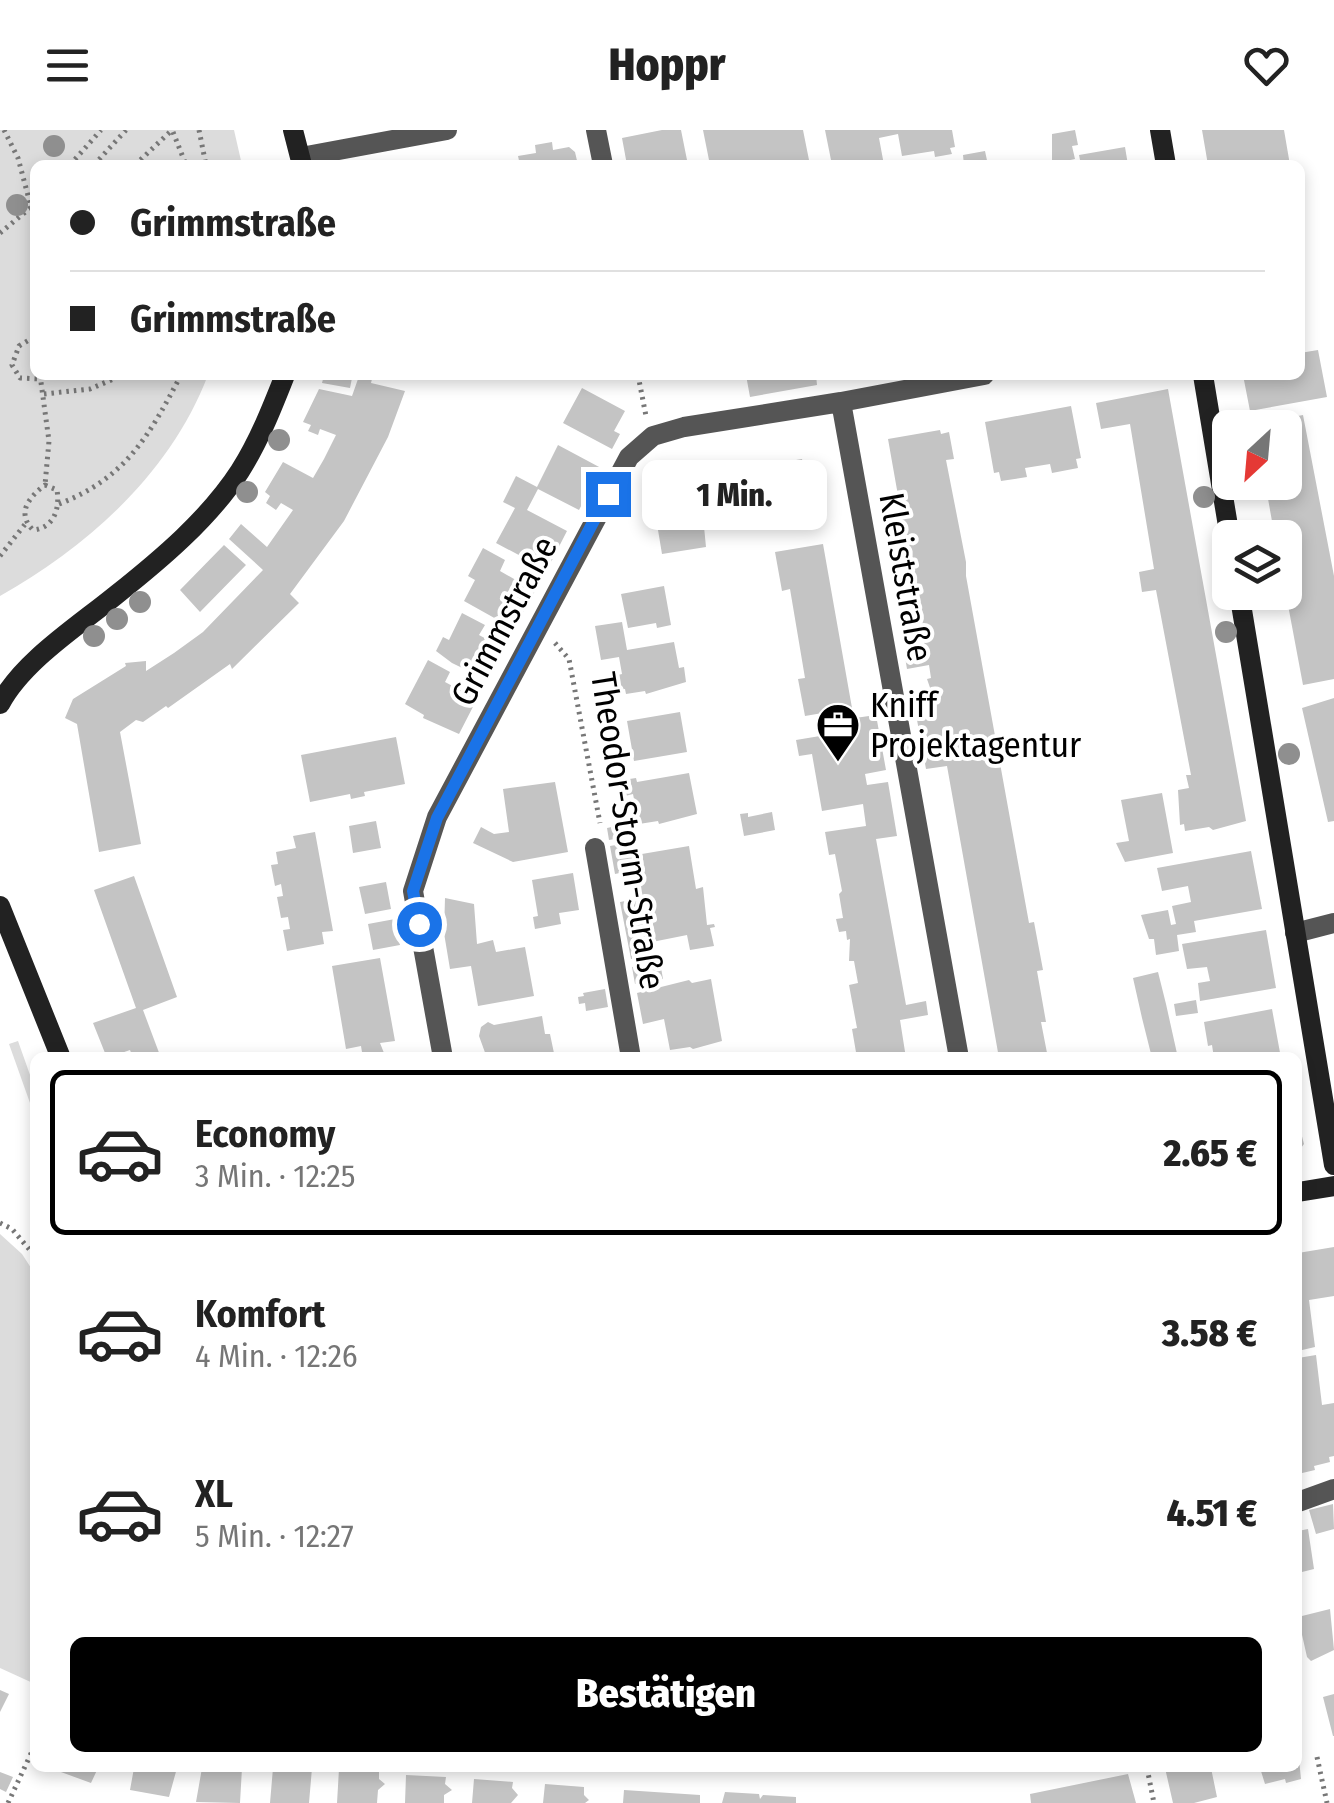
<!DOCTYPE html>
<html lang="de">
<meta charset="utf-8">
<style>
:root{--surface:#fff;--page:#f6f6f6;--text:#222;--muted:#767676;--line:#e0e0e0;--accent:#000}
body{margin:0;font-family:"Fira Sans Condensed",sans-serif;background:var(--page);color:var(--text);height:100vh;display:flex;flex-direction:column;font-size:38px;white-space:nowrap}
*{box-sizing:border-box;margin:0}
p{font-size:32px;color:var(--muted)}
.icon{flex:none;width:55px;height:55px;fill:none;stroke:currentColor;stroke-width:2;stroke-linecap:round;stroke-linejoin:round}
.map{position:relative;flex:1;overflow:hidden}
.sheet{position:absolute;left:30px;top:922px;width:1272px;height:720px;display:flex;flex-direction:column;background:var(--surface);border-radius:15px;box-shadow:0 5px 15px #0003}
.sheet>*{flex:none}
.hud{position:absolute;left:30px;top:30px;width:1275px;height:220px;border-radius:15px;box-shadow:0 5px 15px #0003;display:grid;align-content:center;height:220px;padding:0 40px;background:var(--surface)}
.needle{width:65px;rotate:206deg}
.controls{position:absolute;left:1212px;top:280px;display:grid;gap:20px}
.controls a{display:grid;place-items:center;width:90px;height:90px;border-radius:15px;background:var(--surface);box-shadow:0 5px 15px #0003;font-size:50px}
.end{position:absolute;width:45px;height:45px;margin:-22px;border:12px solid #1a73e8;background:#fff;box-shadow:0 0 0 5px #fff}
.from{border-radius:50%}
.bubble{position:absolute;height:70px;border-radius:15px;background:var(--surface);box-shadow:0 5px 15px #0003;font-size:32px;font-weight:800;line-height:70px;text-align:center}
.hud b{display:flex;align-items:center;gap:35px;height:95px;font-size:38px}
.hud b+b{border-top:2px solid var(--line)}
.hud i{width:25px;height:25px;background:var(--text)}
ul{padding:18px 0 0;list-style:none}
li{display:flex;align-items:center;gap:30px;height:165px;margin:0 20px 15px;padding:0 20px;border:5px solid transparent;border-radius:15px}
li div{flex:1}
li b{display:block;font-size:38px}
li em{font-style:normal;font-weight:800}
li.current{border-color:var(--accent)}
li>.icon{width:90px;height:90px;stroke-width:1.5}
.primary-button{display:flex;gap:20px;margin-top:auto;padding:20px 40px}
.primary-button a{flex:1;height:115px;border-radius:15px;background:var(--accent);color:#fff;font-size:40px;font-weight:800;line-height:115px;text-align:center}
header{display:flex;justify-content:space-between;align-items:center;height:130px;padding:0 40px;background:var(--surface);font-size:45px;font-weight:800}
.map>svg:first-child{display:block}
.green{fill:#dcdcdc}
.building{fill:#c4c4c4}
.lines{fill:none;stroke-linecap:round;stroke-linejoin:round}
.path{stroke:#777;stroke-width:5;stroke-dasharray:2.5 5;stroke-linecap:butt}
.street{stroke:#555;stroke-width:20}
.secondary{stroke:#222;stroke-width:20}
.tree{fill:#8f8f8f}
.route{stroke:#1a73e8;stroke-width:12}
.labels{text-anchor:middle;stroke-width:8;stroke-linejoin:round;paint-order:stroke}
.street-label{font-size:35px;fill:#000;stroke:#fff}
.poi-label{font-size:35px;fill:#000;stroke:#fff;text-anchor:start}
</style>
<header><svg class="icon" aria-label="menu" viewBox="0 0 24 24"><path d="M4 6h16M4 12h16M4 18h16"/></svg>Hoppr<svg class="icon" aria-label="heart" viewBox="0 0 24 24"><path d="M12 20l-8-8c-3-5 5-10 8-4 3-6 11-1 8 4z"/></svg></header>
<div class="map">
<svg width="1334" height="1673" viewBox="0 0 1334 1673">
<rect width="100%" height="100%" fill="#fff"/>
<path class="green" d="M0,0H234L242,35H35V245H208C171,342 89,416 0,466Z
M18,911L35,959V987L9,914Z
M0,1104L22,1124L35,1144V1554L0,1538Z"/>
<path class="building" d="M662,0H681L688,35H627L622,8Z
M703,0H803L810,35H710Z
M825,0H952L955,17L950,18L952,24L935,27L934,21L902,26L898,4L879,8L884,35H832Z
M1075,0L1078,15L1072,16L1075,29L1052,34V4Z
M1202,0H1284L1290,35H1208Z
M552,12L553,20L569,17L575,22L578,35H520L518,26L536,23L535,15Z
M1125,17L1128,35H1081L1079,25Z
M985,21L988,35H964L963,25Z
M1318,220L1327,267L1250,281L1243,245H1300V223Z
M324,245H373L371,253L405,261L388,307L344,391L290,464L299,473L232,539L230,534L168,578L166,576L143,592L136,590L120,602L141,714L99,722L77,594L65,588L73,569L126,536L125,533L146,531V541L174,523L203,502L263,440L229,409L241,394L267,417L293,380L281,373L276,380L266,373L270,366L265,362L283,332L313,348L324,329L336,305L320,299L318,305L308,301L311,295L303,292L319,259L352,266L358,249L352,248L350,258L322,253Z
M746,245H816L817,255L750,267Z
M582,258L625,281L614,301L620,304L612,319L563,293Z
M1168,259L1246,691L1213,700L1209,697L1185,701L1184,694L1180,695L1178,660L1189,658L1186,645H1191L1156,460L1142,462L1139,442L1154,439L1130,294L1101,299L1096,273Z
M1071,276L1081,328L1076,329L1078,338L1052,343L1050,334L1025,338L1027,347L1001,351L999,342L994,343L985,292Z
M1303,285L1334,446V549L1303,555L1285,459V408H1275L1265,352H1285V298L1247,296Z
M940,300L941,304L949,302L954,329L946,330L966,432V446L1029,793L1034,792L1043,840L1037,841L1046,892H1041L1048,928H999L947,636L926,639L915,579L936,575L927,549L931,548L929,535L907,539L904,521L925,518L888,309Z
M558,315L601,338L579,380L538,359L527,380L567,401L547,440L496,413L515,378L503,372L516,346L537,357Z
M802,329L804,337L809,336L817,380L793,384L794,390L777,393L776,388L724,397L716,353L785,340L784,332Z
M675,349L681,359L695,357L699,377L702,376L706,417L662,424L652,364L666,362L668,350Z
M823,414L852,578L805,586L798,549L805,548L790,459L782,461L775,422Z
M224,415L246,435L200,482L180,460Z
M483,418L505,430L500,441L535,461L514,499L464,471L475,450L468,446Z
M664,456L671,495L657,498L656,493L628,498L621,464Z
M462,483L485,495L479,505L503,518L487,550L452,533L436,521L443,507L449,510Z
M622,492L627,520L674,512L679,538L684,537L686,552L646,564L645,561L626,564L625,559L617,560L614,546L622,544L619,527L601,530L595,496Z
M428,530L450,542L445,552L477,569L459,604L423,588L424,585L405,574Z
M1334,568V691L1328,692L1302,578Z
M680,582L687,622L634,631L627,591Z
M876,585L886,640L865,644L867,655L888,652L897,706L876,709L906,875L926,871L928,885L900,890L906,928H857L852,899L857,898L849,855L858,853L854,831H849L850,809L847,810L846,801L839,802L836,789L843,788L839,764L842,761L835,724L829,725L825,702L866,696L863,674L822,681L812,624L799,626L796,610L850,601L848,589Z
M396,607L405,654L364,662L365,666L351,669L350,664L310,672L301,625Z
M689,643L697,684L659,694L658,691L639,694L633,664L625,666L623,650L636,648L637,652Z
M555,652L568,722L513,732L473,713L481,697L494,704L509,702L503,659Z
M1162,663L1173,723L1125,732L1116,713L1129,711L1121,670Z
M772,682L775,700L744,706L740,684L748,683V687Z
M376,691L381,718L353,723L349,696Z
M631,693L633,706L609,710L607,698Z
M315,702L333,801L322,802L324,814L287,821L283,800L290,799L288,787L281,788L277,767L283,766L281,754L275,756L271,735L278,734L276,722L296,718L293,706Z
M633,712L636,725L689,716L696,759L703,757L707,795L714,794L715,797L710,798L714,816L690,820L687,805L652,812L654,825L631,829L620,772L642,768L639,751H636L634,740L615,744L610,716Z
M1251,721L1262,779L1194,791L1196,802L1177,805L1179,821L1156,825L1154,809H1149L1141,785L1168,780L1171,795L1176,794L1172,776L1191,772L1188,756L1162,761L1157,738Z
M573,743L579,780L559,783L561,794L535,799L533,787L538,786L532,750Z
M134,746L177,867L143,880L161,928H133L130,920L107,928L93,893L136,878L94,760Z
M386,752L391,779L365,784L359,757Z
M445,768L474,774L477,814L493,810L496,822L525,817L534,866L478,876L471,836L450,839L444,803Z
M395,789L400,815L373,820L368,794Z
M1266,800L1276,858L1200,871L1198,853L1210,851L1207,837L1187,839L1182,814Z
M380,828L395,911L380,913L386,928H363L361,916L346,919L332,836Z
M660,832L663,849L635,854L632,837Z
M1158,842L1166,874L1178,928H1152L1142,888L1133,848Z
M711,849L722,911L693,919L690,917L670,920L664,889L643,894L637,863L689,850L692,853Z
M605,859L608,877L586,881L585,873L579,874L578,867L584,866L583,863Z
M1196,870L1198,883L1176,886L1174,874Z
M1272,879L1281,928H1214L1212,915L1208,916L1204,892Z
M542,886L545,904H550L555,928H487L479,906L481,897L488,892L494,895Z
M1298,991L1304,1014L1298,1022Z
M1334,1117V1166L1309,1170L1315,1217L1298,1221V1123Z
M1316,1225L1322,1275L1334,1273V1326L1329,1327L1330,1332L1314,1336L1315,1340L1298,1344V1228Z
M1333,1374L1334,1399L1316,1404L1309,1380Z
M1308,1399L1314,1439L1298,1443V1401Z
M1330,1479L1334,1520L1311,1531L1307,1527L1298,1487Z
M0,1560L9,1564L0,1582Z
M1334,1564V1606H1333L1323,1567Z
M1299,1629L1301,1649L1286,1653L1285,1649L1265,1654L1260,1638H1298Z
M50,1638H98L91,1653Z
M134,1638H177L169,1667L130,1660Z
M202,1638H242L240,1673L196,1672Z
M273,1638H312L309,1673H270Z
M1165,1638H1211L1217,1667L1194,1673H1173Z
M339,1639L379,1641V1649L385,1654L378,1660L377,1673H337Z
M0,1642L13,1647L6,1662L0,1659Z
M1128,1644L1136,1673H1031L1030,1664Z
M406,1645L446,1647L445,1654L452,1660L444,1665V1673H405Z
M474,1649L513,1652L512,1658L518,1665L511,1673H472Z
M545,1654L584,1657V1665L589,1670L585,1673H543Z
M624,1660L700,1665V1673H623Z
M725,1662L759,1664L760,1669L763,1665L796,1667V1673H722Z"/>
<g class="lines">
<path class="path" d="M4,0L18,28L35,92
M199,0L206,35
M173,2L186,35
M70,35L101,0
M94,35L126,0
M135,35L172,0
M0,103L35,74
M35,202V213
M34,207L19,216L12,235L20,248L40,249
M40,245L49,311L45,355
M638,245L646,286
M44,264L90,259L123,245
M45,355L57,360C60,379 54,398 33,400C16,383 29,367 45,355Z
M59,374C126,348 149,306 181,245
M0,426L26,393
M555,513L569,529L600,693
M0,1093L12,1099L35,1126
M1317,1627L1327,1673
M1147,1638L1154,1673
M8,1673L35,1615"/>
<path class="street" d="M596,0L603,35
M301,27L447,0
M841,272L959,928
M595,718L631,928
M1295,803L1334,793
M443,928L413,761L437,687L629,327L653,306L684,297L841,272L984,245
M1298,1372L1334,1359"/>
<path class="secondary" d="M293,0L302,35
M1160,0L1166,35
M1203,245L1230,408
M1239,462L1334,1035
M0,574C23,531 78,496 116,465C160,430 209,389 240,341C259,311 272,278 285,245
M0,776L61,928
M1298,1062L1334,1056"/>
</g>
<g class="tree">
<circle cx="54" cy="16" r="11"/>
<circle cx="17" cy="75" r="11"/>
<circle cx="279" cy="310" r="11"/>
<circle cx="247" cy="362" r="11"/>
<circle cx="1204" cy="367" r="11"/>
<circle cx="140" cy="472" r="11"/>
<circle cx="117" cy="489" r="11"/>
<circle cx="1226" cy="502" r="11"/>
<circle cx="94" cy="506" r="11"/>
<circle cx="1289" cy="624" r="11"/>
</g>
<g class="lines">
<path class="route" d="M419,794L413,761L437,688L608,364"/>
</g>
<defs>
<symbol id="office-pin" viewBox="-11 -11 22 30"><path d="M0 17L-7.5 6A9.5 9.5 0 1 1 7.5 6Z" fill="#000" stroke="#fff"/><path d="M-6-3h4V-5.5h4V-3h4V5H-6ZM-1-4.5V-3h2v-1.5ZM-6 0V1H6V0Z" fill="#fff"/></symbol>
</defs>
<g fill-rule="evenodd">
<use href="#office-pin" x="813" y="570" width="50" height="68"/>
</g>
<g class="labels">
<g class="street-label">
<text transform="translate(906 447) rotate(80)" y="12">Kleiststraße</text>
<text transform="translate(504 491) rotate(-62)" y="12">Grimmstraße</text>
<text transform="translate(628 701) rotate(81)" y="12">Theodor-Storm-Straße</text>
</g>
<g class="poi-label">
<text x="870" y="587">Kniff<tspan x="870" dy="40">Projektagentur</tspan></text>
</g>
</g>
</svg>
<div class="controls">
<a><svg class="needle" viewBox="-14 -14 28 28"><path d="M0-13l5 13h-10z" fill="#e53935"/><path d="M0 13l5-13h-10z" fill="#767676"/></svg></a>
<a><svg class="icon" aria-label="layers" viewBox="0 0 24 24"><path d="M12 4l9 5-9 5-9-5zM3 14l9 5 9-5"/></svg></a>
</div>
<i class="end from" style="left:419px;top:794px"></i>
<i class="end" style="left:608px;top:364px"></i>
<div class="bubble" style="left:642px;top:330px;width:185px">1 Min.</div>
<div class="hud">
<b><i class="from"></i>Grimmstraße</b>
<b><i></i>Grimmstraße</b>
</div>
<section class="sheet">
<ul>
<li class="current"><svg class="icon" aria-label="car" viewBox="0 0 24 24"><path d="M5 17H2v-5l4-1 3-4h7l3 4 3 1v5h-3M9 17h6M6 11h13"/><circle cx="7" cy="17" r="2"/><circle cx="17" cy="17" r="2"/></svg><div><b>Economy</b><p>3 Min. · 12:25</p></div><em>2.65 €</em></li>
<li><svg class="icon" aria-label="car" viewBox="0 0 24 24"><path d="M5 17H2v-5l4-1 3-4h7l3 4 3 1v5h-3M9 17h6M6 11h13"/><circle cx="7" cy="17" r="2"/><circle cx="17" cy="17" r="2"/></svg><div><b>Komfort</b><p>4 Min. · 12:26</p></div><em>3.58 €</em></li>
<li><svg class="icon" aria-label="car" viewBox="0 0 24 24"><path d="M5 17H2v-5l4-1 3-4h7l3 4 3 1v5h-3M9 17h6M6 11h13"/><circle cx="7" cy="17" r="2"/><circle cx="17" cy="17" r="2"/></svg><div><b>XL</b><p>5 Min. · 12:27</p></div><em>4.51 €</em></li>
</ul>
<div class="primary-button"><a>Bestätigen</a></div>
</section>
</div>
